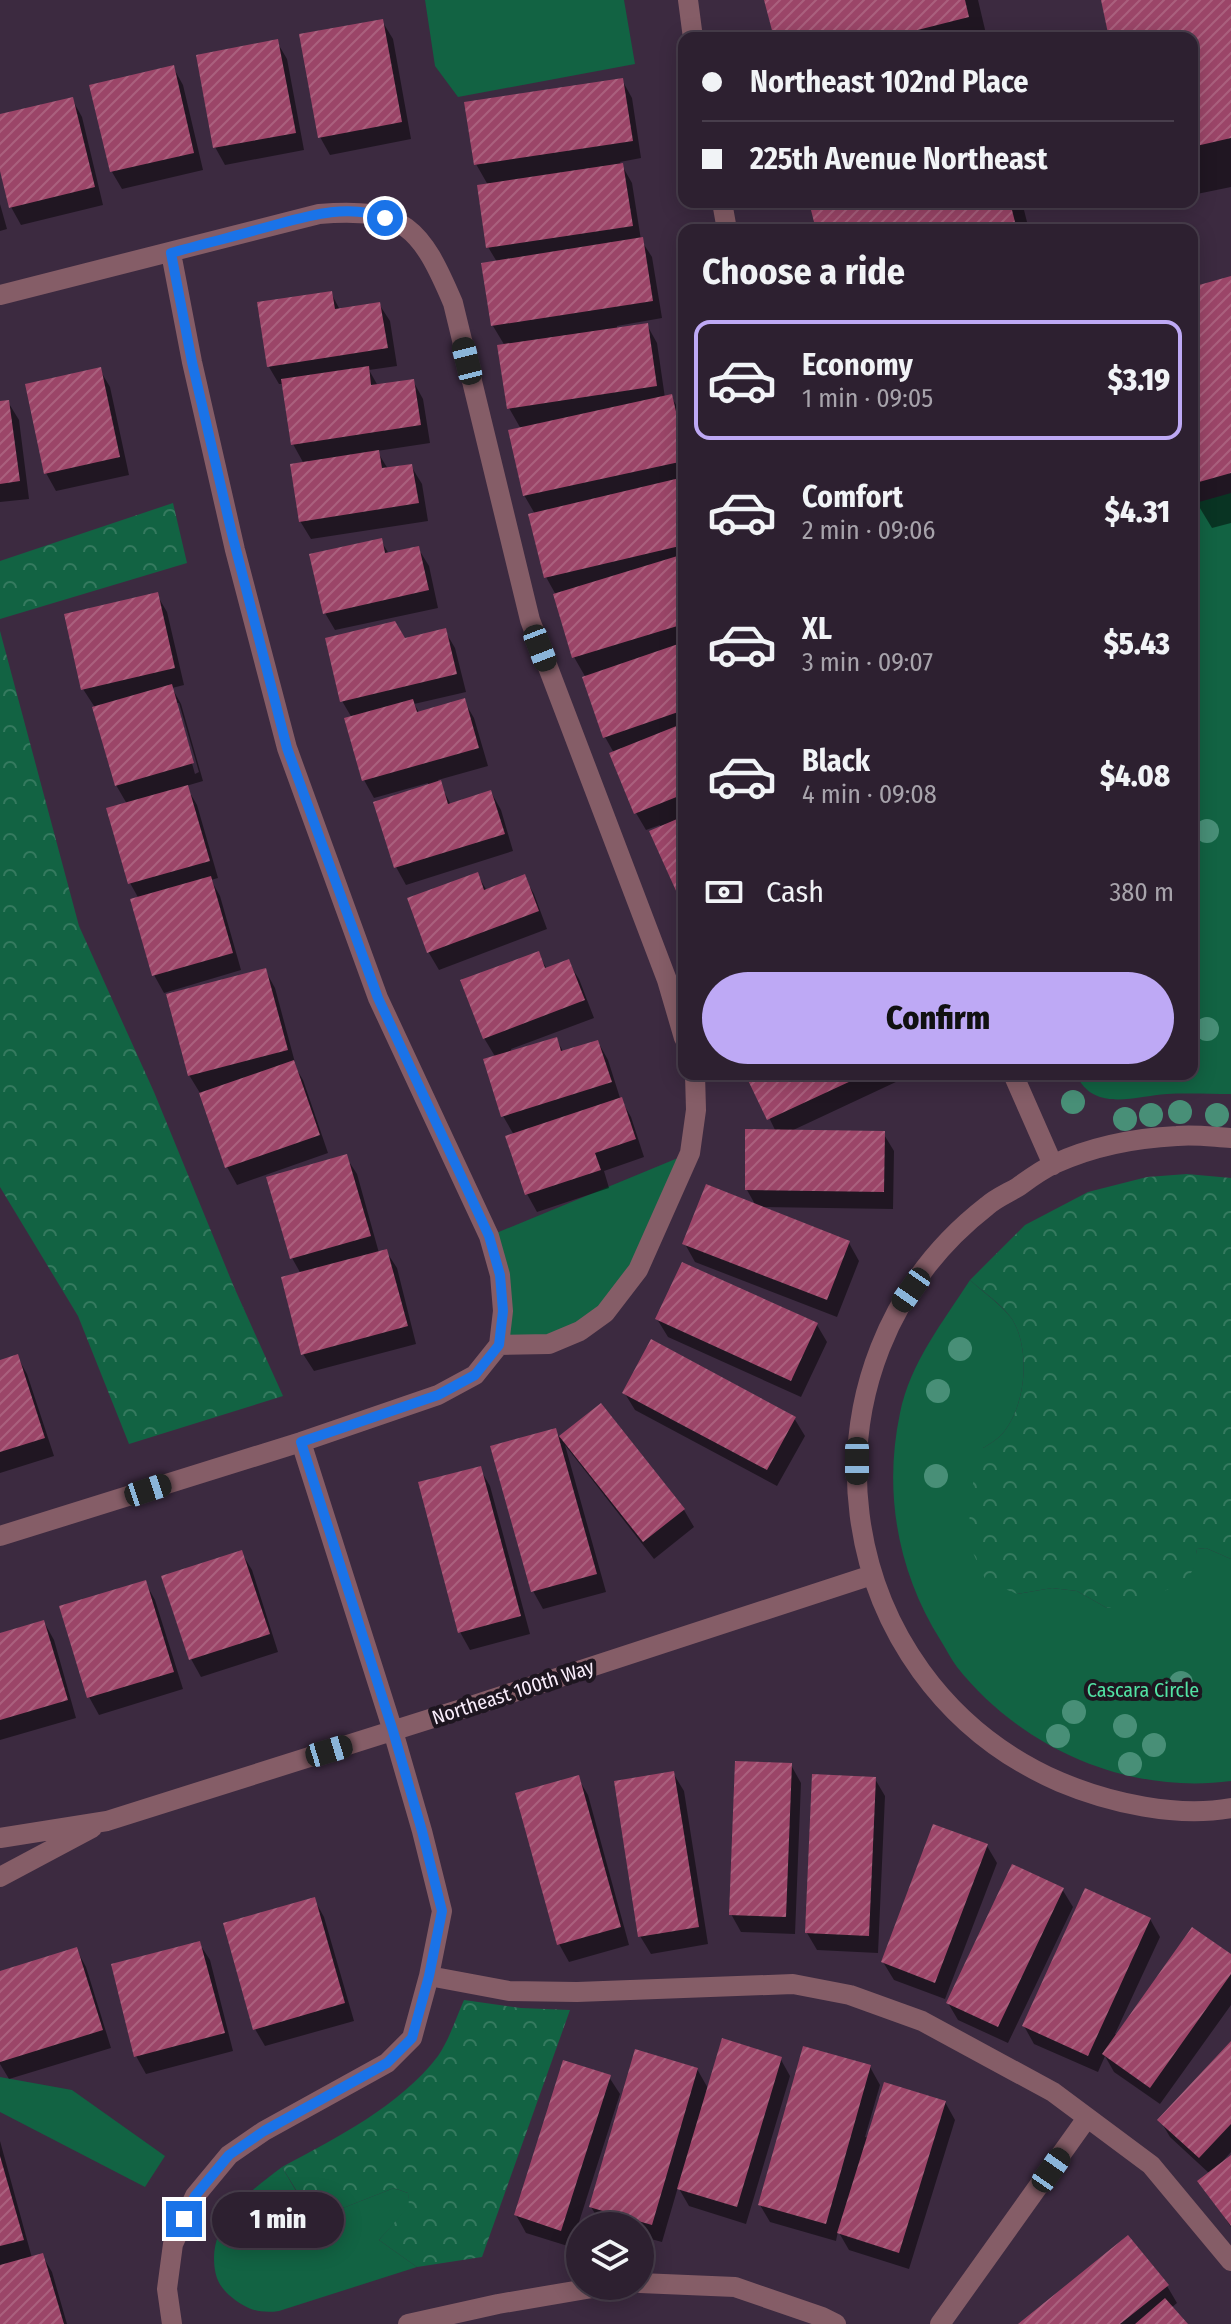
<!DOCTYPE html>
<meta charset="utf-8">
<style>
:root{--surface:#2d2030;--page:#352838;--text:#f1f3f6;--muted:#a7a3ab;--line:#483e4c;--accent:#bea9f5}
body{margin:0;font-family:"Fira Sans Condensed",sans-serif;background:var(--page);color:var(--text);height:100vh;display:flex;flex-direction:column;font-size:30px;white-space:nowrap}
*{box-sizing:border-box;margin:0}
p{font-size:26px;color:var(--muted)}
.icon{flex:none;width:44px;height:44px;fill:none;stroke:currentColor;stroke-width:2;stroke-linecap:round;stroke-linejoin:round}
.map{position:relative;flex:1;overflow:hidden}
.sheet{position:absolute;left:678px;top:224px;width:520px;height:856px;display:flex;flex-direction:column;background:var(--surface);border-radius:16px;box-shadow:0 4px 20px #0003,0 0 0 2px var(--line)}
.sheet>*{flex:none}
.hud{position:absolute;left:678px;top:32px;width:520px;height:176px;border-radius:16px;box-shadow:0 4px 20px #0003,0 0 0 2px var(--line);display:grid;align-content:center;height:176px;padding:0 24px;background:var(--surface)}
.tools{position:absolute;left:566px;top:2212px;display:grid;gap:16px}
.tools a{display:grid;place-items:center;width:88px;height:88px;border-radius:50%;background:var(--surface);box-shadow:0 4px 20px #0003,0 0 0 2px var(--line);font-size:40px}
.end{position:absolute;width:36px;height:36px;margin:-18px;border:10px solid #1a73e8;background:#fff;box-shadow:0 0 0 4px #fff}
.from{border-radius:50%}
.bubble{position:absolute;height:56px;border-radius:28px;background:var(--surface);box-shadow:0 4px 20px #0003,0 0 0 2px var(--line);font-size:26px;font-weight:800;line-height:56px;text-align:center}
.car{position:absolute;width:24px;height:48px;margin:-24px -12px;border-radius:10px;box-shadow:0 0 6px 2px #0007;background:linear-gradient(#222 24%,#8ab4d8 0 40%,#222 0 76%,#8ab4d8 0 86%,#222 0)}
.hud b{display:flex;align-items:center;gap:28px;height:76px;font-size:30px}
.hud b+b{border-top:2px solid var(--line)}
.hud i{width:20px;height:20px;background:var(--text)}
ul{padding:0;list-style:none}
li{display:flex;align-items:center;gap:24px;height:120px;margin:0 16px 12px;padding:0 8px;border:4px solid transparent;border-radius:16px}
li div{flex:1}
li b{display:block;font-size:30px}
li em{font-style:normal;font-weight:800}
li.on{border-color:var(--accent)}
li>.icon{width:72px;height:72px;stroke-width:1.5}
h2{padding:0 24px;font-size:36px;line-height:96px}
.pay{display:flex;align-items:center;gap:20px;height:88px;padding:0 24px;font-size:30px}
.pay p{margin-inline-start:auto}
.primary-button{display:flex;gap:16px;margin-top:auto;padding:16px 24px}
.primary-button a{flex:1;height:92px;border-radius:48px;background:var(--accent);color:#111;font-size:32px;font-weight:800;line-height:92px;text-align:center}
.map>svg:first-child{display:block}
.green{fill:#126343}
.forest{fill:url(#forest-crowns)}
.shadow{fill:#0007;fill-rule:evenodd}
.building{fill:url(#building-hatch)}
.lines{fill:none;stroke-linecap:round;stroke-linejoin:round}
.minor{stroke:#855d67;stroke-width:20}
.tree{fill:#488f77}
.route{stroke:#1a73e8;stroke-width:10}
.labels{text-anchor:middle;stroke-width:8;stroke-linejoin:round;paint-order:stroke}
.park-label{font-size:20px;fill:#52e2a4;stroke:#1e1620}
.street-label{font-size:20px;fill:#faeefc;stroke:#1e1620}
</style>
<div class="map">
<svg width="1231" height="2324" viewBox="0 0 1231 2324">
<defs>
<pattern id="forest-crowns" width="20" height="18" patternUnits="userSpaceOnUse" patternTransform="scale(2)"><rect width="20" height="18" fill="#126343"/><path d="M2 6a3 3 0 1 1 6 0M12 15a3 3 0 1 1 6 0" fill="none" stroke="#357a5f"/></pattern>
<pattern id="building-hatch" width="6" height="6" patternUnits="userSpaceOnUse" patternTransform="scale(2)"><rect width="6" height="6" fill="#9b4568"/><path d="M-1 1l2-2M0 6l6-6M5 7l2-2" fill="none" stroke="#aa607e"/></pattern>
</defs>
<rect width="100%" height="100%" fill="#3c2a40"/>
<path class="green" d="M425,0H624L635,64L458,97L435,66Z
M1231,493V1094C1210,1094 1188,1093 1167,1094C1135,1096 1093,1113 1076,1074H1192V504Z
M690,1153L638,1270L580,1331L499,1345L489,1236Z
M970,1280C983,1292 1002,1305 1012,1319C1031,1349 1026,1406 1003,1433C998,1439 990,1444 983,1448L1017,1594L1052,1588L1077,1591L1107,1608L1193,1569L1197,1549L1206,1548L1231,1559V1781C1128,1795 1021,1748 957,1667C951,1659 946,1649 941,1641C898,1573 883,1493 900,1413C910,1363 943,1322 970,1280Z
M0,2077L72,2090L165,2156L145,2187L0,2112Z
M282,2167L306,2208L325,2215L394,2188L408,2193L410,2206L379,2240L417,2267L279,2311C259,2314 245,2309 229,2295C217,2284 214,2273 214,2257C216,2215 252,2190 282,2167Z"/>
<path class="forest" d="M173,503L187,563L0,619V561Z
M0,631L79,926L154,1092L234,1287L283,1396L129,1444L78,1316L0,1187Z
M1187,1174L1231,1178V1559L1206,1548L1197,1549C1196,1554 1196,1563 1194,1568C1183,1591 1130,1603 1107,1608L1077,1591L1052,1588L1017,1594L986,1581L969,1544L970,1494L983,1448C990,1444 998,1439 1003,1433C1026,1406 1031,1349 1012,1319C1002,1304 983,1292 970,1280L1025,1225L1088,1192L1147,1177Z
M464,2000L521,2008L570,2010L482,2257L417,2267L379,2240L409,2206L408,2193L394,2188L325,2215L312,2216L282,2167C336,2138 400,2106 438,2056C449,2040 456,2018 464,2000Z"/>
<path class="shadow" d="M766,0H978L987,38H776Z
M1103,0H1231V187L1192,195V38H1111Z
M382,21L393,39L411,139L330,155L320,137Z
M277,42L287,59L304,150L225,165L215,147Z
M173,67L183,85L203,170L122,189L112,172Z
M622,80L632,98L641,158L620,162L632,183L641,240L652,257L662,318L617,326V329L647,325L657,343L665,398L671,397L682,414L684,425V902L652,832L661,828L660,825L646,830L636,813L614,753L605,737L586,678L574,657L556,595L546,577L535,514L524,495L521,429L509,408L505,346L493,326L483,265L497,262L488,247V185L476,164Z
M72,99L82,117L103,205L21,225L11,207L0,162V116Z
M811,202H1022L1029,230H818Z
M0,204L7,229L0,231Z
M1231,278V523L1212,528L1192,495V289Z
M331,293L340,310L379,304L390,321L397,366L369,370L378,386L413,381L423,399L430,443L377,451L388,469L411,466L422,484L428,521L311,539L300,521L304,464L293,444L284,384H279L269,367Z
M100,370L110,387L129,475L56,491L46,473Z
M8,402L19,420L29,499L0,502V403Z
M381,541L389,554L418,548L429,566L438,608L335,630L325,613Z
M157,595L167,612L184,685L172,688L181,704L203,781L186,786L197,805L218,878L211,880L220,896L241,970L164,993L154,975L139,899L130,883L127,804L116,785L94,706L83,689ZM175,703H179L199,772L195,774Z
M445,631L455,648L466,692L414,704L420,714L464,701L474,718L488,766L438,780L451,805L491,792L501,810L513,851L406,885L396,867L429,786L428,783L374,798L364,780L352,718L342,701L404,641Z
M477,874L487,891L524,877L534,894L547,929L439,970L429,953L409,899Z
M538,954L547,969L568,962L579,979L594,1018L511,1049L512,1053L556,1039L564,1053L598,1042L608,1060L620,1098L631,1117L644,1157L604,1171L609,1188L537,1212L527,1194L508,1137L514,1135L503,1116L496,1058L484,1038Z
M265,970L275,988L297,1070L303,1080L328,1153L237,1185L227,1167L200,1093L189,1075Z
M748,1074H895L898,1081L789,1132L883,1133L894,1151L893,1209L760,1207L849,1243L859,1261L837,1317L695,1262L685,1244L756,1206L747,1190L776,1132Z
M346,1157L357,1174L379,1253L386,1251L397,1268L416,1344L314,1371L303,1354L301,1274L292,1258Z
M657,1319L817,1325L827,1342L801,1397L668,1337Z
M17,1356L27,1374L54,1456L0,1473V1362Z
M624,1392L794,1418L805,1436L777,1486L635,1410Z
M601,1406L684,1510L694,1527L654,1559L565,1445L606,1592L543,1609L533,1591L555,1430L560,1438Z
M480,1469L490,1486L530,1634L470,1650L460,1632Z
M241,1552L252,1570L278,1652L201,1677L191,1659Z
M145,1582L155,1600L183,1689L99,1715L89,1697Z
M44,1622L54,1640L76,1718L0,1740V1635Z
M791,1765L801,1783L795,1934L741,1932L731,1914Z
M673,1773L684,1791L708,1944L651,1954L640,1936Z
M578,1778L588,1795L629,1945L569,1962L559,1944Z
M875,1779L885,1796L878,1953L817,1950L807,1933Z
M987,1846L997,1863L945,1999L894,1980L883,1962Z
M1062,1889L1073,1907L1008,2043L958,2020L948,2003Z
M314,1899L324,1917L354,2021L265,2046L255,2029Z
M1150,1919L1160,1937L1115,2034L1117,2035L1231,1957V2005L1160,2104L1114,2072L1105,2056L1098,2072L1034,2044L1024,2026Z
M199,1943L210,1960L233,2051L146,2074L136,2056Z
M76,1949L86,1967L111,2048L9,2079L0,2064V1973Z
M1231,2043V2152L1223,2161L1225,2162L1231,2158V2227L1200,2181L1210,2174L1170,2137L1160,2120Z
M780,2058L790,2076L746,2224L689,2206L678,2187L662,2242L640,2236V2226L602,2225L591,2207L697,2069L709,2090Z
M870,2067L880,2085L865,2137L869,2138L945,2102L955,2120L909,2269L849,2250L838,2231L836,2241L770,2222L760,2205Z
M609,2077L620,2094L571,2247L526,2233L516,2215Z
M0,2141L32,2258L42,2255L52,2272L67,2324H0Z
M1167,2286L1177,2303L1171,2308L1185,2324H1022Z"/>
<path class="building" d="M764,0H965L969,17L886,38H774Z
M1101,0H1231V138L1192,147V38H1109Z
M383,19L402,122L318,138L299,34Z
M278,39L296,133L213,148L196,55Z
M174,65L194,153L110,172L89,85Z
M623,78L633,141L474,165L464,102Z
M73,97L95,187L9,208L0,171V114Z
M623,163L633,226L486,248L477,185Z
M809,202H1010L1017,230H816Z
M643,237L653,301L491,326L481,263Z
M1231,276V473L1192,484V287Z
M332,291L335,309L380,302L388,348L267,367L257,302Z
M648,323L657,386L507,409L497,345Z
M369,366L371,385L414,379L421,425L291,445L281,379Z
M101,367L120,457L44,474L25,384Z
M672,394L684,447V461L523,496L508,430Z
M9,400L20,481L0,484V401Z
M379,450L382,468L412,464L419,503L299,522L290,464Z
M684,477V545L544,578L528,514Z
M382,538L385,553L419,546L429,590L323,614L309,554Z
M684,554V624L572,658L553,594Z
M158,592L175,668L81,690L64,614Z
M395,621L405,638L446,628L457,674L340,702L325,638Z
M684,642V710L603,738L582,677Z
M172,684L194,763L115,786L92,707Z
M465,698L479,748L362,781L344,718L413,699L417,712Z
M684,723V794L634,814L609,753Z
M441,780L448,804L491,790L505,834L394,868L373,802Z
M188,785L210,861L128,884L106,808Z
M684,816V890L677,893L649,831Z
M478,872L484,890L525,874L539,911L427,953L407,898Z
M211,876L233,953L152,976L130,899Z
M539,951L545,968L569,959L585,1000L483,1039L460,980Z
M266,968L288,1050L188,1076L166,994Z
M557,1037L561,1051L598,1040L612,1082L501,1117L483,1059Z
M294,1060L320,1135L225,1168L199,1093Z
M745,1074H866L767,1120Z
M622,1097L636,1139L595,1153L601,1170L525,1195L505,1136Z
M745,1129L885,1131L884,1192L745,1190Z
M347,1154L371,1236L290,1259L266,1177Z
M706,1184L850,1241L827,1300L682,1244Z
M387,1249L408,1326L301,1355L281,1277Z
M682,1262L818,1323L791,1381L655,1319Z
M651,1339L796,1417L767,1470L622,1393Z
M18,1354L45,1438L0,1452V1360Z
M601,1403L685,1509L643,1542L559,1436Z
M556,1428L597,1574L531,1592L490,1446Z
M481,1466L521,1616L458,1633L418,1482Z
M242,1550L270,1634L189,1660L161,1576Z
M146,1580L174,1672L87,1698L59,1606Z
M44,1620L68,1700L0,1720V1633Z
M735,1761L792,1763L786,1917L729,1915Z
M674,1771L699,1927L638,1937L614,1781Z
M812,1774L876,1777L869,1936L805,1933Z
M579,1775L621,1927L557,1945L515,1793Z
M933,1824L988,1844L935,1983L881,1962Z
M1012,1864L1064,1888L998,2027L946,2003Z
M1085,1888L1151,1918L1088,2056L1022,2026Z
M315,1897L345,2003L253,2030L223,1923Z
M1192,1927L1231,1954V1974L1150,2088L1102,2054Z
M200,1941L225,2033L134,2057L111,1964Z
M77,1947L103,2030L0,2062V1971Z
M722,2038L782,2057L737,2207L677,2189Z
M1231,2041V2124L1199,2158L1157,2120Z
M803,2046L871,2065L826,2224L758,2205Z
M635,2049L698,2068L652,2225L589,2207Z
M563,2060L611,2075L561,2231L514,2215Z
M884,2082L946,2101L899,2253L837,2233Z
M1231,2155V2226L1197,2181Z
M0,2156L24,2240L0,2246Z
M1128,2235L1169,2285L1120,2324H1018Z
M43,2253L64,2324H0V2265Z
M1165,2298L1188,2324H1135Z"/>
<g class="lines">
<path class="minor" d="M688,0L693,38
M722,202L727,230
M171,253L192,362L235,550L287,748L378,998L489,1236L500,1275L503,1311L499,1345
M0,295L319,214C405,207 421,228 453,303L530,620L667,980L684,1038
M1013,1074L1053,1165
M1231,1138C1213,1137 1194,1134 1177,1136C1136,1138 1091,1147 1054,1164C1041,1170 1029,1179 1018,1187C1008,1193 996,1198 987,1206C785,1363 825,1680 1060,1782C1110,1803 1177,1818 1231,1808
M499,1345L549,1344L580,1331L605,1313L638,1270L690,1153L696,1110L695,1074
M0,1536L301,1442L438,1395L475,1375L499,1345
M0,1838L107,1821L471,1706L872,1575
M0,1877L92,1828
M429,1976L509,1991L577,1992L793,1984L850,1995L922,2021L1053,2092L1151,2165L1231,2261
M640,2283L735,2287L822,2317L836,2324
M172,2324L167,2289L173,2244L195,2196L229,2155L264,2131L387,2063L412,2038L429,1976L442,1911L422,1831L393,1731L301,1442
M408,2324L498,2304L604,2286
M940,2324L1087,2118"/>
</g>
<g class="tree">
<circle cx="1207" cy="831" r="12"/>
<circle cx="1207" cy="1029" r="12"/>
<circle cx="1073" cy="1102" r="12"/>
<circle cx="1180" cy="1112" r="12"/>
<circle cx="1151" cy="1115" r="12"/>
<circle cx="1217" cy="1115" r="12"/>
<circle cx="1125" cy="1119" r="12"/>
<circle cx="960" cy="1349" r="12"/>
<circle cx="938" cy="1391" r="12"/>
<circle cx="936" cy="1476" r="12"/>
<circle cx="1181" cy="1683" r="12"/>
<circle cx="1074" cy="1712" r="12"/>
<circle cx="1125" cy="1726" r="12"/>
<circle cx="1058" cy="1736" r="12"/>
<circle cx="1154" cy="1745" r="12"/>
<circle cx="1130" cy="1764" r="12"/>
</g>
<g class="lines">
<path class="route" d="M184,2219L195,2196L229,2155L264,2131L387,2063L412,2038L429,1976L442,1911L422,1831L393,1731L301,1442L438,1395L475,1375L499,1345L503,1311L500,1275L489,1236L378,998L287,748L232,534L192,362L171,253C199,245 228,238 256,230C296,220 344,201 385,218"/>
</g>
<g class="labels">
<g class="park-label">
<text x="1143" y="1697">Cascara Circle</text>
</g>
<g class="street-label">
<text transform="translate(513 1692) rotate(-18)" y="7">Northeast 100th Way</text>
</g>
</g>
</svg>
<div class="tools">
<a><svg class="icon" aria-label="layers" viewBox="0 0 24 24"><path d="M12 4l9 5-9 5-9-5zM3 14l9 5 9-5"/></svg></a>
</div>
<i class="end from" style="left:385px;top:218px"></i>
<i class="end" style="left:184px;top:2219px"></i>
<div class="bubble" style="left:212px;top:2192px;width:132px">1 min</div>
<i class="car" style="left:467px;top:361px;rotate:346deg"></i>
<i class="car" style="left:540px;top:648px;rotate:159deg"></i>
<i class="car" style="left:911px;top:1290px;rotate:215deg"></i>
<i class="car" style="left:857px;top:1461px;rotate:180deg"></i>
<i class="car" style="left:148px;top:1490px;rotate:72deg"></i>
<i class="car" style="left:329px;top:1751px;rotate:73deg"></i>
<i class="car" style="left:1051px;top:2170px;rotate:35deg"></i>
<div class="hud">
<b><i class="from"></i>Northeast 102nd Place</b>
<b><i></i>225th Avenue Northeast</b>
</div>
<section class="sheet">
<h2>Choose a ride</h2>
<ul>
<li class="on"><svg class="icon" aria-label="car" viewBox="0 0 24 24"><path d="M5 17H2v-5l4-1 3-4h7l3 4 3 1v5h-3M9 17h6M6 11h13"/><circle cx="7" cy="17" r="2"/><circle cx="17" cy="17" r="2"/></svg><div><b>Economy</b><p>1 min · 09:05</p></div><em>$3.19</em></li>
<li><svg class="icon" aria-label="car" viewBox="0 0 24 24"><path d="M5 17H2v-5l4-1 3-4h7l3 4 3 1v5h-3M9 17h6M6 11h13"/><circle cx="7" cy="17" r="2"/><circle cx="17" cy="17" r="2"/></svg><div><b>Comfort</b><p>2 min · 09:06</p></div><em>$4.31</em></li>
<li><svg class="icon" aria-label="car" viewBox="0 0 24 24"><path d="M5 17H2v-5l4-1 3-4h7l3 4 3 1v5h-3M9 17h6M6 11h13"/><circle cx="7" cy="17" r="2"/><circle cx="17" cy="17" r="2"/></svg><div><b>XL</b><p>3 min · 09:07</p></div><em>$5.43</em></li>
<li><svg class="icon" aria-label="car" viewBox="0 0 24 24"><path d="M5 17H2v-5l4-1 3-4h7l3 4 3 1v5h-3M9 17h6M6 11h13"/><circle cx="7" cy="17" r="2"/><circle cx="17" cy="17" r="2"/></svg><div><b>Black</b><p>4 min · 09:08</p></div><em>$4.08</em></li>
</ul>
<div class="pay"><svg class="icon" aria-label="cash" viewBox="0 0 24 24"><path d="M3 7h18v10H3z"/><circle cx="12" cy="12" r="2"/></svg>Cash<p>380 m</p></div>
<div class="primary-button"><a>Confirm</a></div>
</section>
</div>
